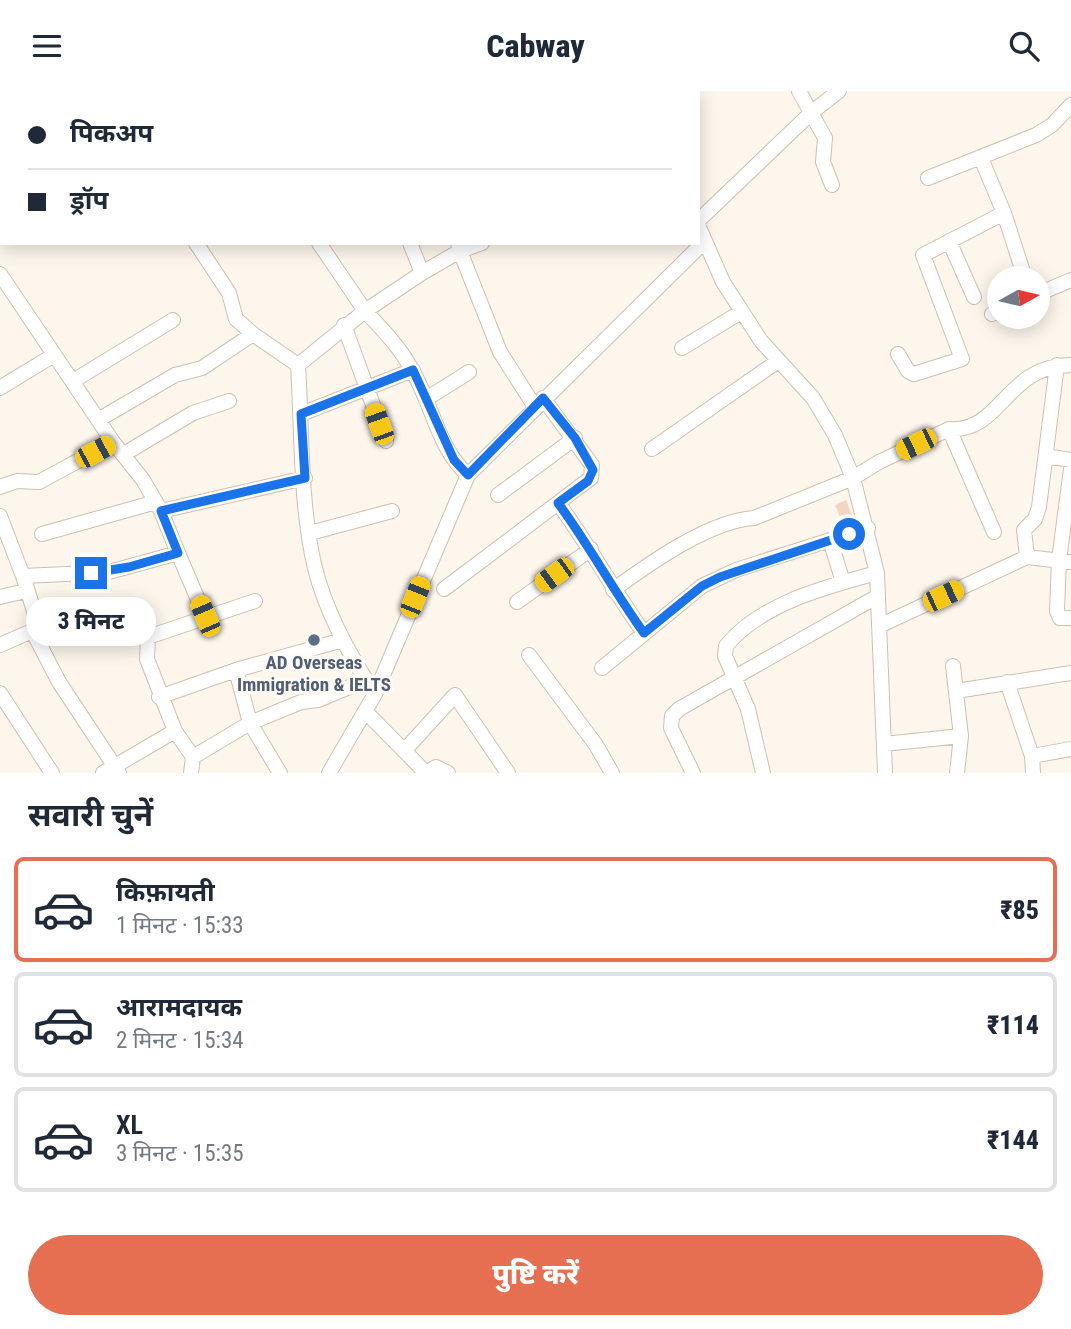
<!DOCTYPE html>
<html lang="hi">
<meta charset="utf-8">
<style>
:root{--surface:#fff;--page:#f2f2f3;--text:#1f2937;--muted:#747a83;--line:#e0e1e3;--accent:#e76f51}
body{margin:0;font-family:"Roboto Condensed","Noto Sans Devanagari",sans-serif;background:var(--page);color:var(--text);height:100vh;display:flex;flex-direction:column;font-size:26px;white-space:nowrap}
*{box-sizing:border-box;margin:0}
p{font-size:23px;color:var(--muted)}
.icon{flex:none;width:38px;height:38px;fill:none;stroke:currentColor;stroke-width:2;stroke-linecap:round;stroke-linejoin:round}
.map{position:relative;height:682px;overflow:hidden}
.panel{display:flex;flex-direction:column;background:var(--surface);flex:1}
.panel>*{flex:none}
.guide{position:absolute;left:0px;top:0px;width:700px;height:154px;box-shadow:0 4px 18px #0003;display:grid;align-content:center;height:154px;padding:0 28px;background:var(--surface)}
.needle{width:46px;rotate:82deg}
.controls{position:absolute;left:987px;top:175px;display:grid;gap:14px}
.controls a{display:grid;place-items:center;width:63px;height:63px;border-radius:50%;background:var(--surface);box-shadow:0 4px 18px #0003;font-size:35px}
.end{position:absolute;width:32px;height:32px;margin:-16px;border:9px solid #1a73e8;background:#fff;box-shadow:0 0 0 4px #fff}
.from{border-radius:50%}
.bubble{position:absolute;height:49px;border-radius:24px;background:var(--surface);box-shadow:0 4px 18px #0003;font-size:23px;font-weight:800;line-height:49px;text-align:center}
.car{position:absolute;width:21px;height:42px;margin:-21px -10px;border-radius:9px;box-shadow:0 0 5px 2px #0007;background:linear-gradient(#f5c518 24%,#345 0 40%,#f5c518 0 76%,#345 0 86%,#f5c518 0)}
.guide b{display:flex;align-items:center;gap:24px;height:66px;font-size:26px}
.guide b+b{border-top:2px solid var(--line)}
.guide i{width:18px;height:18px;background:var(--text)}
ul{padding:0;list-style:none}
li{display:flex;align-items:center;gap:21px;height:105px;margin:0 14px 10px;padding:0 14px;border:4px solid var(--line);border-radius:10px}
li div{flex:1}
li b{display:block;font-size:26px}
li em{font-style:normal;font-weight:800}
li.active{border-color:var(--accent)}
li>.icon{width:63px;height:63px;stroke-width:1.5}
h2{padding:0 28px;font-size:32px;line-height:84px}
.action{display:flex;gap:14px;margin-top:auto;padding:14px 28px}
.action a{flex:1;height:80px;border-radius:42px;background:var(--accent);color:#fff;font-size:28px;font-weight:800;line-height:80px;text-align:center}
header{display:flex;justify-content:space-between;align-items:center;height:91px;padding:0 28px;background:var(--surface);font-size:32px;font-weight:800}
.map>svg:first-child{display:block}
.building{fill:#f3d5c3}
.lines{fill:none;stroke-linecap:round;stroke-linejoin:round}
.minor-casing{stroke:#d1beb0;stroke-width:16}
.minor{stroke:#fff;stroke-width:14}
.route{stroke:#1a73e8;stroke-width:9}
.service-dot{fill:#5c6f8a;stroke:#fffaf3;stroke-width:2.5}
.labels{text-anchor:middle;stroke-width:7;stroke-linejoin:round;paint-order:stroke}
.service-label{font-size:19px;font-weight:bold;fill:#4e5e75;stroke:#fffaf3}
</style>
<header><svg class="icon" aria-label="menu" viewBox="0 0 24 24"><path d="M4 6h16M4 12h16M4 18h16"/></svg>Cabway<svg class="icon" aria-label="search" viewBox="0 0 24 24"><circle cx="10" cy="10" r="6"/><path d="M15 15l6 6"/></svg></header>
<div class="map">
<svg width="1071" height="682" viewBox="0 0 1071 682">
<rect width="100%" height="100%" fill="#fdf6ec"/>
<path class="building" d="M846,409L854,429L843,433L835,414Z"/>
<g class="lines">
<defs>
<path id="minor" d="M205,0L206,2
M344,0L345,2
M403,0V2
M457,0L458,2
M484,0L485,2
M526,0L527,2
M621,0L622,2
M799,0L825,47L823,71L832,94
M123,2L125,0
M285,2L286,0
M370,2L374,0
M0,14L2,16
M928,87L1036,44L1052,34L1071,14
M0,90L2,89
M1004,122L1025,187
M698,130L812,21L839,0
M698,134L723,191L761,250L813,307L835,344L853,387L877,482L885,682
M949,150L974,206
M196,152L229,202L236,228L253,243L298,274
M319,152L365,220L422,182L410,152
M482,152L460,160L500,261L535,316
M422,182L460,160L458,152
M0,183L113,351L143,389L161,420L178,462L109,481L23,485L39,536
M1038,203L1071,189
M992,223L999,220
M344,234L386,350
M682,257L741,221
M898,263L908,280L914,283L962,268L923,164L1004,122L981,67
M73,290L173,229
M0,297L54,264
M426,308L469,281
M301,323L413,279
M98,329L175,284L202,277L253,243
M949,338C1002,342 1005,274 1071,274
M652,358L778,270
M124,363L193,322L229,310
M1046,365L1071,369
M1071,378L1059,469L1057,520L1060,527H1071
M0,396L17,390L39,391L113,351
M498,404L575,347
M558,412C589,454 613,499 644,542
M161,420L305,387
M0,425L23,485
M310,442L392,420
M42,443L156,411
M830,449L843,491
M178,462L205,525
M1027,466L1024,439L1035,428L1039,416L1057,274
M444,498L591,387L592,374L543,307
M613,499C650,472 709,430 754,427L853,387L879,371L949,338L994,441
M0,506L26,500
M517,511L591,458
M879,535L1027,466L1071,471
M32,539L59,591L119,682
M0,554L80,519
M529,564L596,654L612,682
M953,575L961,645L957,682
M602,577L702,495L736,479L868,437
M236,579L250,632L280,682
M1007,591L1032,665
M956,600L1071,582
M0,602L52,682
M375,603C350,565 326,522 315,477C300,417 302,337 298,274L365,220C382,238 400,256 412,279C432,312 438,358 468,384
M159,606L236,579L343,549
M366,621L426,682
M175,640L147,568L148,546L255,510
M884,653L961,645
M404,660L455,604L508,682
M193,666L250,632L301,611L318,609L366,589
M103,682L175,640L193,666L191,682
M329,682L375,603L468,384L704,151
M426,682L436,676L448,682
M693,682L671,637L672,625L679,618L878,505
M763,682L748,618L725,565L726,555C761,512 826,496 877,482
M1033,682L1032,665L1071,658"/>
</defs>
<use href="#minor" class="minor-casing"/>
<use href="#minor" class="minor"/>
</g>
<g class="lines">
<path class="route" d="M91,482L129,476L178,462L161,420L305,387L301,323L413,279L454,369L468,384L543,307L575,347L593,379L588,390L558,412C589,454 613,499 644,542L702,495L720,486L849,443"/>
</g>
<circle class="service-dot" cx="314" cy="549" r="7"/>
<g class="labels">
<g class="service-label">
<text x="314" y="578">AD Overseas<tspan x="314" dy="22">Immigration &amp; IELTS</tspan></text>
</g>
</g>
</svg>
<div class="controls">
<a><svg class="needle" viewBox="-14 -14 28 28"><path d="M0-13l5 13h-10z" fill="#e53935"/><path d="M0 13l5-13h-10z" fill="#747a83"/></svg></a>
</div>
<i class="end from" style="left:849px;top:443px"></i>
<i class="end" style="left:91px;top:482px"></i>
<div class="bubble" style="left:26px;top:506px;width:130px">3 मिनट</div>
<i class="car" style="left:379px;top:333px;rotate:340deg"></i>
<i class="car" style="left:916px;top:353px;rotate:244deg"></i>
<i class="car" style="left:95px;top:361px;rotate:62deg"></i>
<i class="car" style="left:554px;top:484px;rotate:234deg"></i>
<i class="car" style="left:943px;top:505px;rotate:65deg"></i>
<i class="car" style="left:415px;top:506px;rotate:22deg"></i>
<i class="car" style="left:205px;top:525px;rotate:337deg"></i>
<div class="guide">
<b><i class="from"></i>पिकअप</b>
<b><i></i>ड्रॉप</b>
</div>
</div>
<section class="panel">
<h2>सवारी चुनें</h2>
<ul>
<li class="active"><svg class="icon" aria-label="car" viewBox="0 0 24 24"><path d="M5 17H2v-5l4-1 3-4h7l3 4 3 1v5h-3M9 17h6M6 11h13"/><circle cx="7" cy="17" r="2"/><circle cx="17" cy="17" r="2"/></svg><div><b>किफ़ायती</b><p>1 मिनट · 15:33</p></div><em>₹85</em></li>
<li><svg class="icon" aria-label="car" viewBox="0 0 24 24"><path d="M5 17H2v-5l4-1 3-4h7l3 4 3 1v5h-3M9 17h6M6 11h13"/><circle cx="7" cy="17" r="2"/><circle cx="17" cy="17" r="2"/></svg><div><b>आरामदायक</b><p>2 मिनट · 15:34</p></div><em>₹114</em></li>
<li><svg class="icon" aria-label="car" viewBox="0 0 24 24"><path d="M5 17H2v-5l4-1 3-4h7l3 4 3 1v5h-3M9 17h6M6 11h13"/><circle cx="7" cy="17" r="2"/><circle cx="17" cy="17" r="2"/></svg><div><b>XL</b><p>3 मिनट · 15:35</p></div><em>₹144</em></li>
</ul>
<div class="action"><a>पुष्टि करें</a></div>
</section>
